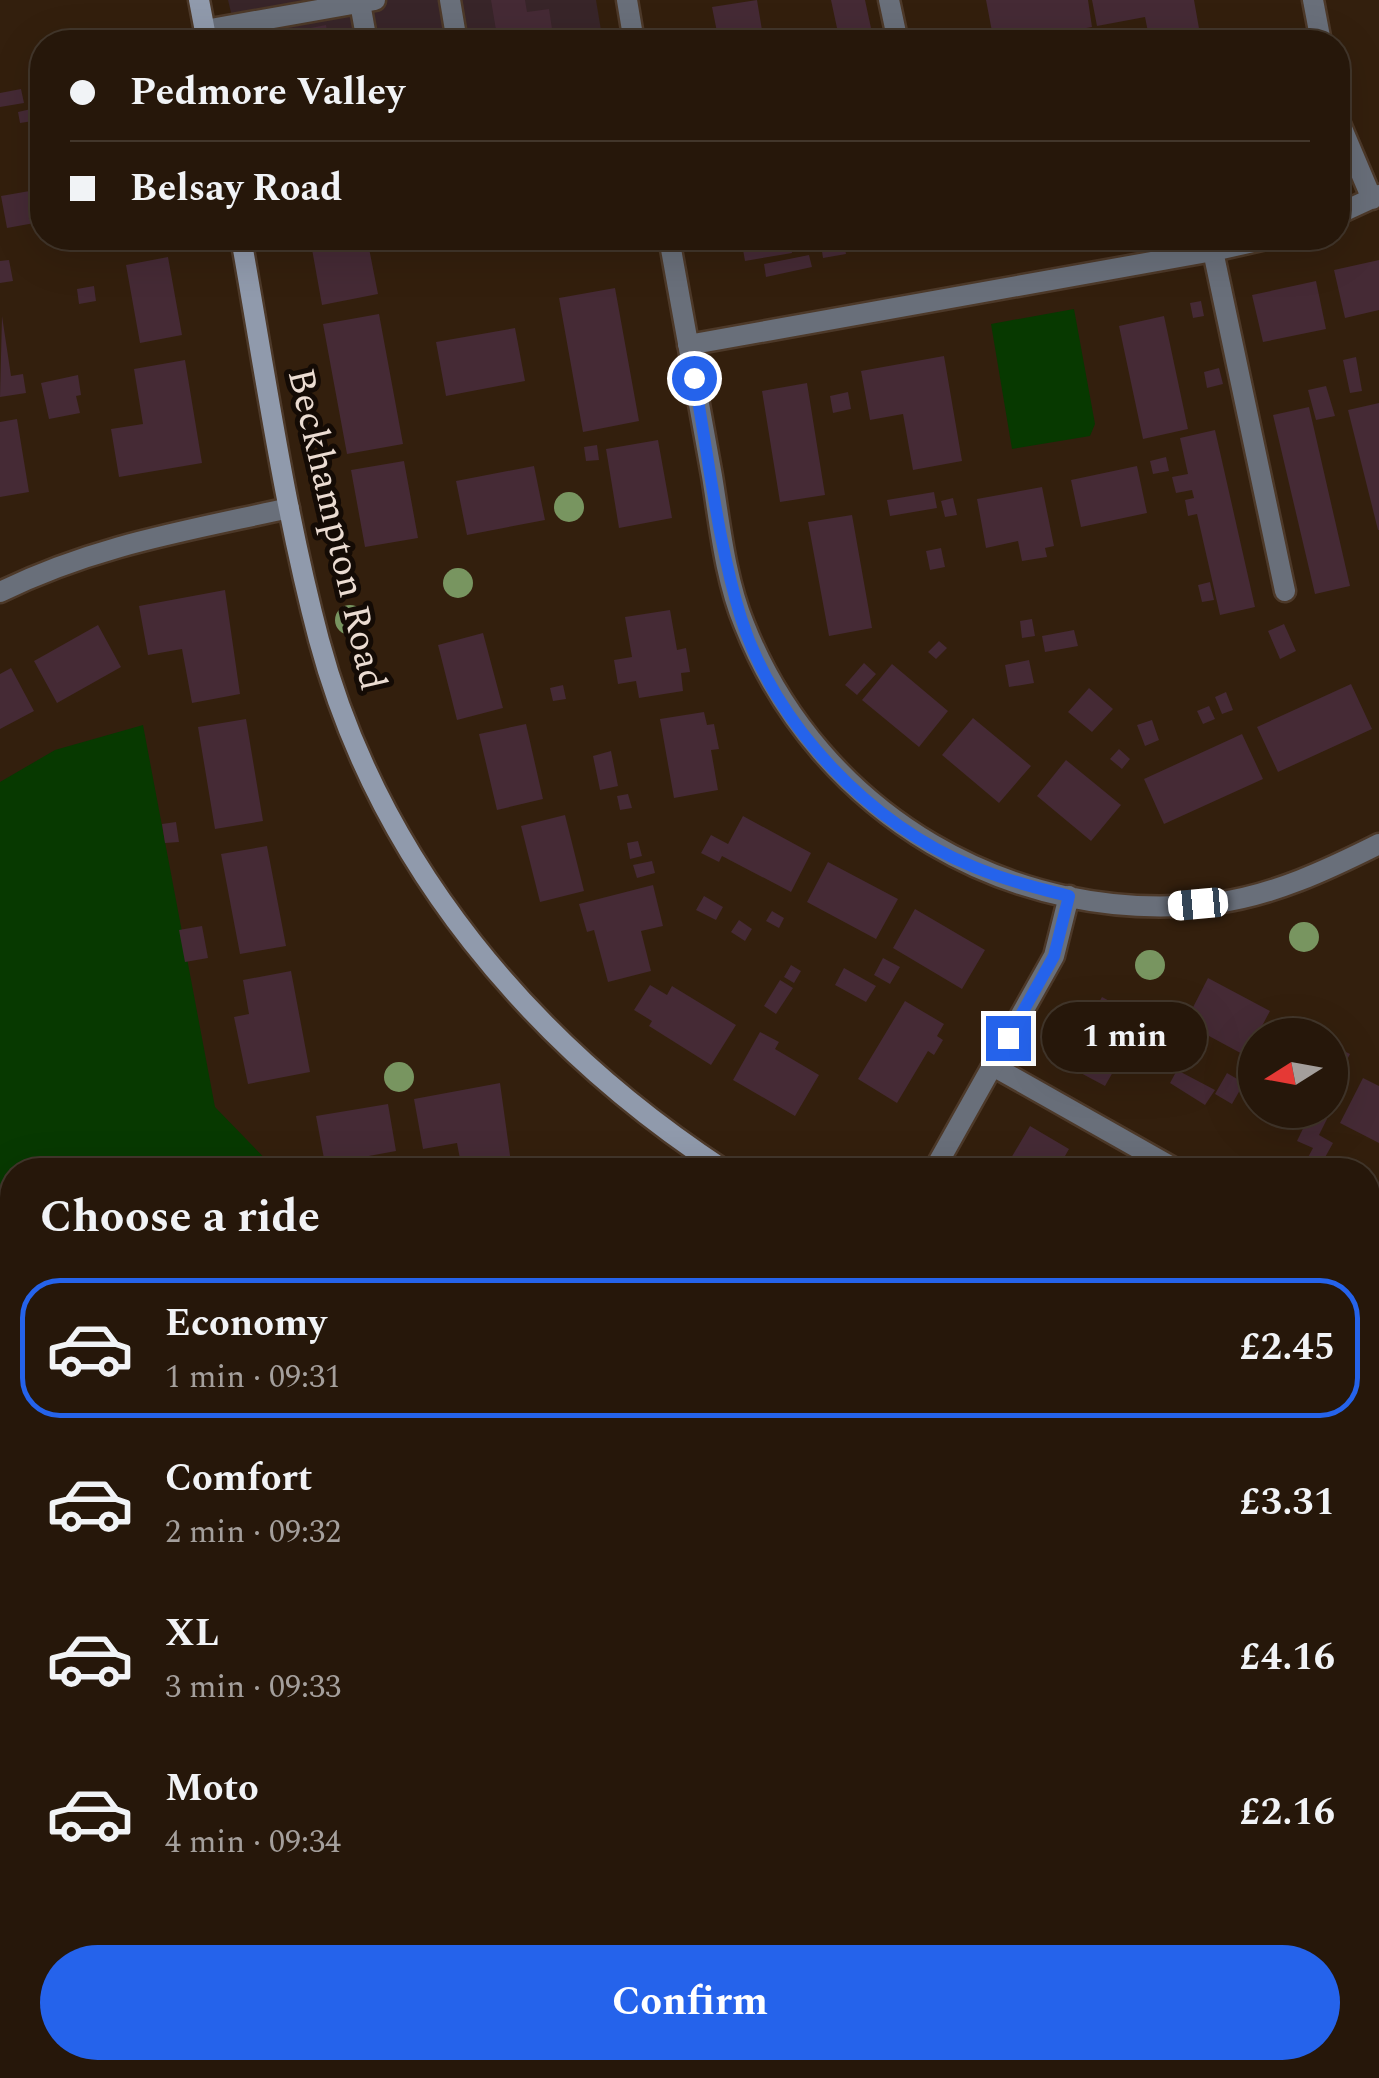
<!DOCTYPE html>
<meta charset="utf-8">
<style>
:root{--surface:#26170a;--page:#322418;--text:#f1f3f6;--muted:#a49f9c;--line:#42362b;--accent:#2563eb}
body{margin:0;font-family:Spectral,serif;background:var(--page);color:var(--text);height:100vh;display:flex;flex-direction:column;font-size:38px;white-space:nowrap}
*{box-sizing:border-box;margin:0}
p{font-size:32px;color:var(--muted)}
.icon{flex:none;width:55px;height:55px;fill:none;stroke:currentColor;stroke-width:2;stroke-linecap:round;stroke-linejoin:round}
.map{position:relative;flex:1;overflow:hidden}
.details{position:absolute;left:0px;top:1158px;width:1380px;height:922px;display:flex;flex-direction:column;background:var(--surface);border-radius:40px 40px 0 0;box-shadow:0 10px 40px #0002,0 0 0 2px var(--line)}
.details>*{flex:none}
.guide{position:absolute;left:30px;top:30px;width:1320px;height:220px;border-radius:40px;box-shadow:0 10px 40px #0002,0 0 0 2px var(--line);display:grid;align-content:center;height:220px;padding:0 40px;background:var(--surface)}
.needle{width:65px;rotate:259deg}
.tools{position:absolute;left:1238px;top:1018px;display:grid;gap:20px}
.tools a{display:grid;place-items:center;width:110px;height:110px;border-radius:50%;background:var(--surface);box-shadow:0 10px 40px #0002,0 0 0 2px var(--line);font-size:50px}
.end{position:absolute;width:45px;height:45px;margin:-22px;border:12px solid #2563eb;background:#fff;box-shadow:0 0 0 5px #fff}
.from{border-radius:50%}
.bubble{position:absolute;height:70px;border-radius:35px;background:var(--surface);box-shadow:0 10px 40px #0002,0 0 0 2px var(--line);font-size:32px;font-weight:700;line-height:70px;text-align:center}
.car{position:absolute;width:30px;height:60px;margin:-30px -15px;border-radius:12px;box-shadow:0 0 8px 2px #0007;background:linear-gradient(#fff 24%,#345 0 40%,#fff 0 76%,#345 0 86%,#fff 0)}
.guide b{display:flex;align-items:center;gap:35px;height:95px;font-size:38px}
.guide b+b{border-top:2px solid var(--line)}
.guide i{width:25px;height:25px;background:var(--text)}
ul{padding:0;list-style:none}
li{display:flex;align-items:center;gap:30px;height:140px;margin:0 20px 15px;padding:0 20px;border:5px solid transparent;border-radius:40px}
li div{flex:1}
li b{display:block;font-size:38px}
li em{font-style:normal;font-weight:700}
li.on{border-color:var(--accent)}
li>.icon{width:90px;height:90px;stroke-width:1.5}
h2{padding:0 40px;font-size:45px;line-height:120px}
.cta{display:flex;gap:20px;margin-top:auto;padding:20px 40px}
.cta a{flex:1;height:115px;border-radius:60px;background:var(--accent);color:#fff;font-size:40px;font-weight:700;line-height:115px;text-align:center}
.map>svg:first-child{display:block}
.commercial{fill:#382529}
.education{fill:#392525}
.green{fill:#073900}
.building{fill:#452a35}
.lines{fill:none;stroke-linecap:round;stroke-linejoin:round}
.lane-casing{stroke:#4d3929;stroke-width:25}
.street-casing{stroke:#4d3929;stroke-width:25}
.secondary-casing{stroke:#4d3929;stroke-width:25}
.lane{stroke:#696f7a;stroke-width:20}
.street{stroke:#696f7a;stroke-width:20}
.secondary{stroke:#909aac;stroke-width:20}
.tree{fill:#789560}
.route{stroke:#2563eb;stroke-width:12}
.labels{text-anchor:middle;stroke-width:10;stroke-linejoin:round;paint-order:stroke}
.street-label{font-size:38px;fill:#ebdcd2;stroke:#140b05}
</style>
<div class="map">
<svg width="1379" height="2078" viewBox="0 0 1379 2078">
<rect width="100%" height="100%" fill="#331f0d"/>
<path class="commercial" d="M228,0H596L603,42H238Z"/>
<path class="education" d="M12,1566V1721L0,1704V1575Z
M270,2068H469L458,2078H278Z"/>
<path class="green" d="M1074,309L1095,424L1090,436L1012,449L991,324Z
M143,725L215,1107L276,1170H12V1565L0,1575V782L55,750Z
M1368,1572L1379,1578V2051L1368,2044Z
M0,1704L12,1721V2068H270L278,2078H0Z"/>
<path class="building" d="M491,0H525L527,12L549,9L554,42H498Z
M757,0L764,42H719L712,7Z
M831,0H865L874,42H840Z
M986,0H1088L1092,27L1043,36L1045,42H994Z
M1092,0H1194L1200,34L1150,42L1145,17L1097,26Z
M326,25L329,42H297L295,31Z
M21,89L24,103L0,107V93Z
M31,109L33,121L20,123L18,112Z
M41,189L42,205L37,206L40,222L7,228L1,196Z
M310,238H367L378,294L322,305Z
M418,238H458V239L420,247Z
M741,238H789L792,253L745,261Z
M820,238H843L846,254L823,258Z
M852,238H922V239L854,252Z
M809,255L812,267L766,277L764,264Z
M168,257L182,335L140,343L126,265Z
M9,260L13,281L0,283V261Z
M1379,260V310L1345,318L1334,270Z
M1316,281L1326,329L1263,342L1252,295Z
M94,286L96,301L79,304L77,289Z
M615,288L639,421L583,432L559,298Z
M1201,301L1204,316L1193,318L1190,303Z
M379,314L403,444L347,454L323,324Z
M2,316L11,376L23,374L26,393L0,397Z
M1164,316L1188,429L1143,439L1119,326Z
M515,328L525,381L446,396L436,342Z
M944,356L962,461L913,470L903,414L870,420L861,371Z
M1356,357L1362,391L1350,393L1343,360Z
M185,360L202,463L119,477L111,429L143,424L134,369Z
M1219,368L1223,384L1207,388L1204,372Z
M78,375L81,395L76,396L80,413L49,419L41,383Z
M807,383L825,495L780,502L762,391Z
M1326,386L1335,416L1316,420L1308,390Z
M848,392L851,409L833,413L830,396Z
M1379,403V530H1378L1348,410Z
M1309,407L1350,586L1315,594L1273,415Z
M17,419L29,492L0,497V422Z
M1215,430L1255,607L1220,615L1197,514L1188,516L1185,500L1194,498L1192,490L1176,493L1172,477L1188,474L1180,438Z
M658,440L672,518L619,528L606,449Z
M597,445L599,460L586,461L584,447Z
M1166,457L1169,471L1153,474L1150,461Z
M404,461L418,538L365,547L351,470Z
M534,466L545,520L467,535L456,481Z
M1137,466L1147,513L1081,527L1071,480Z
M1042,487L1054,546L1045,548L1047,557L1022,561L1018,541L986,548L977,499Z
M934,492L937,508L890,516L887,500Z
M953,498L957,515L945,517L941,501Z
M852,515L872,628L829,636L808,522Z
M941,548L945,567L930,570L926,551Z
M1210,582L1214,600L1202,602L1198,585Z
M225,590L240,694L192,703L182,649L148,655L139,606Z
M670,610L677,650L686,648L690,672L681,673L683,691L639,698L636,681L618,684L614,660L632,657L625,617Z
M1032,619L1035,636L1022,638L1020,621Z
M1284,624L1296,651L1280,659L1268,631Z
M98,625L121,667L57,703L34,661Z
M1074,630L1078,646L1045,652L1042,636Z
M483,633L503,708L457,720L438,645Z
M939,641L947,648L936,659L928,652Z
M1029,660L1034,683L1009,687L1005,665Z
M864,663L876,674L857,695L845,685Z
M892,664L948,711L919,747L862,700Z
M11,668L34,711L0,729V674Z
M1351,684L1372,729L1278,772L1257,727Z
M563,685L566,699L553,701L550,688Z
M1089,688L1113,709L1092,732L1068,712Z
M1226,692L1233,710L1222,714L1215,697Z
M1209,706L1215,719L1203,724L1197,711Z
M704,712L707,725L714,724L719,749L711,750L718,790L674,798L660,719Z
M973,718L1031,766L999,803L942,755Z
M246,719L263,821L215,829L198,727Z
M1152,720L1159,740L1145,746L1137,725Z
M526,724L543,799L497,810L479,734Z
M1242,734L1263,779L1164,824L1144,779Z
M1119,749L1130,759L1122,769L1110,759Z
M611,751L618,786L600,790L593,756Z
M1066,760L1121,805L1091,841L1037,796Z
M628,794L632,808L620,810L617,796Z
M565,815L584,891L540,902L521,826Z
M743,816L811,853L791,892L722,856L719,862L701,853L711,835L728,844Z
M176,822L179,842L165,843L162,824Z
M638,841L642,856L630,859L627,843Z
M267,846L286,946L240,954L221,854Z
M652,861L655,873L637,878L633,865Z
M828,862L898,899L876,939L807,902Z
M653,885L663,926L641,931L651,971L608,982L594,930L587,932L579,904Z
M704,896L723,907L716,920L696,910Z
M915,909L985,950L962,989L893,948Z
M772,911L784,918L779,928L766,921Z
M739,920L752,929L745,941L731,932Z
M202,926L208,958L185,962L179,930Z
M883,958L900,967L890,984L874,975Z
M791,965L801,971L794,983L784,977Z
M844,968L876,986L866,1002L835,985Z
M291,971L310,1072L248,1084L234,1017L249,1014L243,980Z
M1208,978L1270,1011L1246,1056L1185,1023Z
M780,980L793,988L776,1014L764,1006Z
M650,985L667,995L672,986L736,1025L711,1065L649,1026L652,1021L634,1010Z
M1102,997L1143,1019L1105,1086L1064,1064Z
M905,1001L944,1024L937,1036L943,1040L934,1055L928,1051L897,1103L858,1079Z
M1287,1022L1313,1035H1280Z
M760,1032L779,1042L775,1049L819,1075L795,1116L733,1080Z
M1330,1044L1350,1054L1330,1092Z
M1177,1070L1215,1090L1205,1105L1170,1083Z
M1227,1073L1244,1083L1232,1104L1215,1094Z
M1363,1078L1379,1086V1143L1340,1123Z
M500,1083L512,1170H462L457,1143L423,1149L414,1099Z
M388,1104L396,1151L325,1164L316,1116Z
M1311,1112L1327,1119L1319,1135L1333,1143L1318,1170L1305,1163L1313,1148L1297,1141Z
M1030,1126L1069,1149L1057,1170H1004Z
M1379,1401V1442L1368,1435V1423Z
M561,2068H599L607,2078H547Z
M940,2068H988L989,2078H942Z
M1088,2068H1137L1139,2078H1089Z
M1216,2068H1358L1359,2078H1217Z"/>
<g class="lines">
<defs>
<path id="lane" d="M450,0L457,42
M889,0L898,42
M360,3L367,42
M205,30L375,0
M1213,251L1285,591
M993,1066L1177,1170"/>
<path id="street" d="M627,0L634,42
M1313,0L1321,42
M1338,119L1372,199
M1338,214L1379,195
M669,238C683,317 698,397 712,476C720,525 725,578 744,624C819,814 1013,928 1216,903C1274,895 1327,870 1379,844
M688,345L1213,251L1271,238
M0,592C96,545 186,531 289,508
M934,1170L1054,956L1069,896
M789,2068L797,2078
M729,2078L743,2068"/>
<path id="secondary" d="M199,0L207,42
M241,238C265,372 284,508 319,640C379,864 533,1045 724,1170
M1368,1528L1379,1535"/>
</defs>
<use href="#lane" class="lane-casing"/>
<use href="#street" class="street-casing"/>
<use href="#secondary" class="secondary-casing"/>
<use href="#lane" class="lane"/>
<use href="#street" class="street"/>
<use href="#secondary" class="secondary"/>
</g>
<g class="tree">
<circle cx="569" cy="507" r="15"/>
<circle cx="458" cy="583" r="15"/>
<circle cx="350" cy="620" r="15"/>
<circle cx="1304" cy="937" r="15"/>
<circle cx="1150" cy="965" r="15"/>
<circle cx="399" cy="1077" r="15"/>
</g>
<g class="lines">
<path class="route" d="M694,378C709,458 717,540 741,618C774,724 871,826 974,867C1005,880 1037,888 1069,896L1054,956L1008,1038"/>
</g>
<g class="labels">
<g class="street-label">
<text transform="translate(338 529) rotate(77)" y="13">Beckhampton Road</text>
</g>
</g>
</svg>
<div class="tools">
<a><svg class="needle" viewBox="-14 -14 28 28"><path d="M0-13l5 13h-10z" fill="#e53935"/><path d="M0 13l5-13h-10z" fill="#a49f9c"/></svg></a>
</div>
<i class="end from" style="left:694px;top:378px"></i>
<i class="end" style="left:1008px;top:1038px"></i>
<div class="bubble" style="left:1042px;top:1002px;width:165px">1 min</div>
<i class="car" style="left:1198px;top:904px;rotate:265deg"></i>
<div class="guide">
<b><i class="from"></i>Pedmore Valley</b>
<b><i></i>Belsay Road</b>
</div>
<section class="details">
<h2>Choose a ride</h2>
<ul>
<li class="on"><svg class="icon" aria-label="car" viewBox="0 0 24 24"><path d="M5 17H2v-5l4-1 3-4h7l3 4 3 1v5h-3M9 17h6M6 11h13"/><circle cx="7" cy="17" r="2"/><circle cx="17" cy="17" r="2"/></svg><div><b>Economy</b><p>1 min · 09:31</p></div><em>£2.45</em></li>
<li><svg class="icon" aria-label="car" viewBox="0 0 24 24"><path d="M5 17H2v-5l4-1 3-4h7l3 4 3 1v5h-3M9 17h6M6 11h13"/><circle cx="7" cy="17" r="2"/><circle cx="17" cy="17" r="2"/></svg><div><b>Comfort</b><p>2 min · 09:32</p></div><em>£3.31</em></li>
<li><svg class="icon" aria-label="car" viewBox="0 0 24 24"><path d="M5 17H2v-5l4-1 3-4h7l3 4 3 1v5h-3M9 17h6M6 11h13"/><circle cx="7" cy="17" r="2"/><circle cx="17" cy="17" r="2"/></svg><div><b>XL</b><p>3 min · 09:33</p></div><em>£4.16</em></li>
<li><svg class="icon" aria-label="car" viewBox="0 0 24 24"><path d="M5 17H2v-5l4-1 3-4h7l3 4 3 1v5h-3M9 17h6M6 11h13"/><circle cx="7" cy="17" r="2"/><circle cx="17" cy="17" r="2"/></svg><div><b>Moto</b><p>4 min · 09:34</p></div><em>£2.16</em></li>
</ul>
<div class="cta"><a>Confirm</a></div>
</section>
</div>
